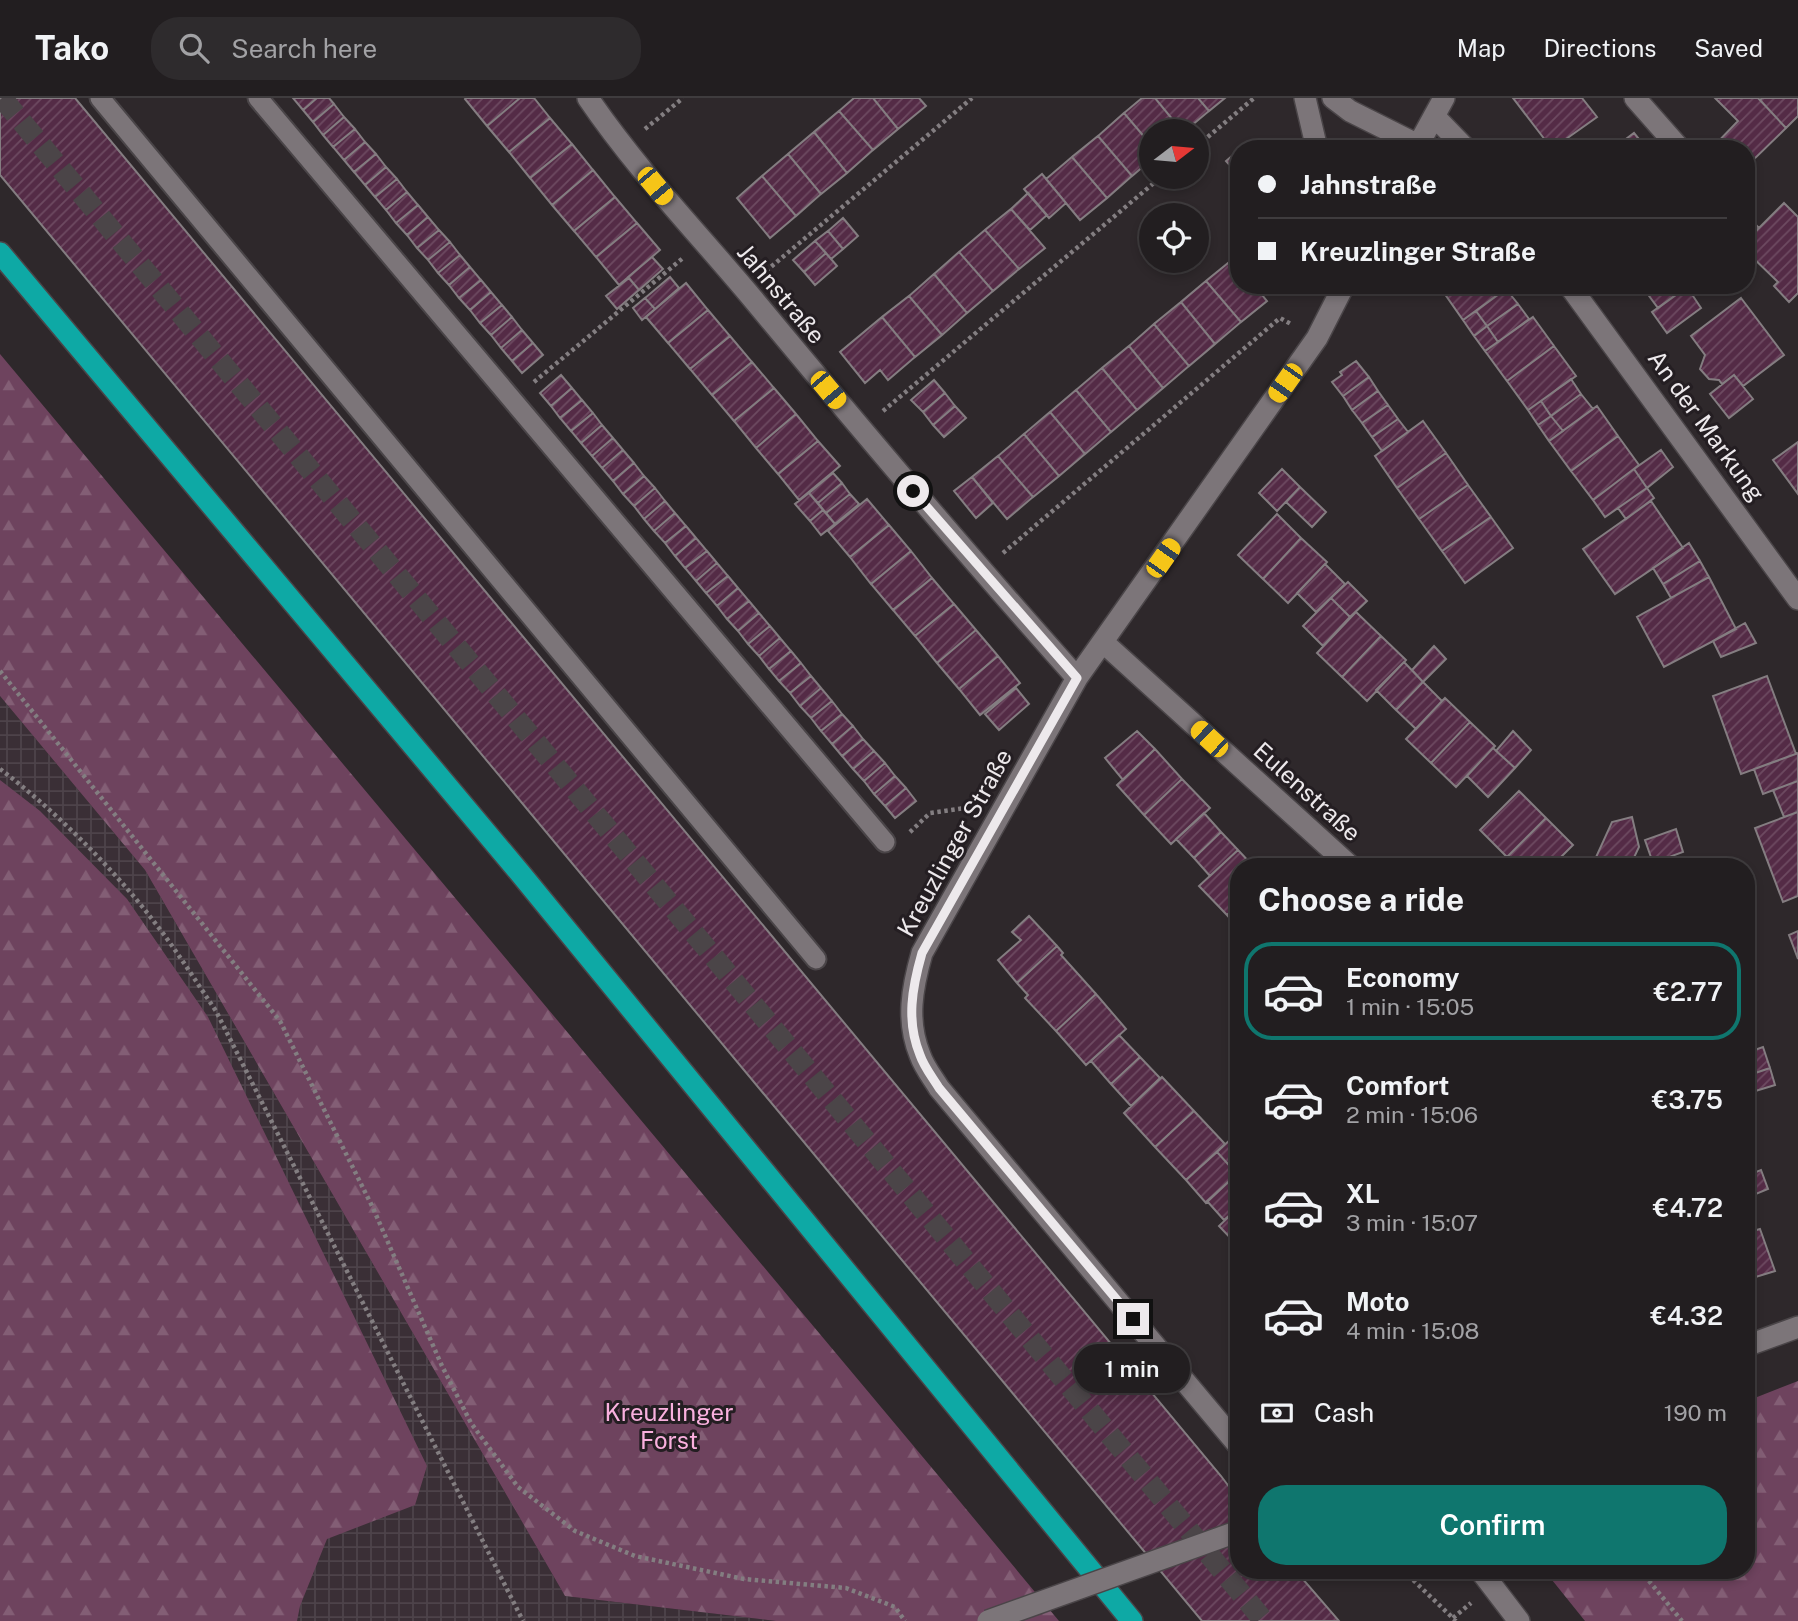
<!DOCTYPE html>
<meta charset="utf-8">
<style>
:root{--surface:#221e20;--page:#2e2b2d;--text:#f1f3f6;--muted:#a2a2a5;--line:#3f3c3e;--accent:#0f766e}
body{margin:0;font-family:"Public Sans",sans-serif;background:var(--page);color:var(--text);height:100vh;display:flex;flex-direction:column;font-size:26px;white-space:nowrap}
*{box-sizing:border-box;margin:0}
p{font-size:23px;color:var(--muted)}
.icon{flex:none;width:38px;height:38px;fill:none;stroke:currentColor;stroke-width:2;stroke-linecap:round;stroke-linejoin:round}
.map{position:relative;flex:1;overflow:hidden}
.details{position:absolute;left:1230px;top:760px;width:525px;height:721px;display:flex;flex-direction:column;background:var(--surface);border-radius:28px;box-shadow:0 4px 10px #0003,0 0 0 2px var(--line)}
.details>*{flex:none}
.top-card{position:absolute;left:1230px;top:42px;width:525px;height:154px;border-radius:28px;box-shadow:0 4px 10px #0003,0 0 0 2px var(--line);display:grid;align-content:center;height:154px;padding:0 28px;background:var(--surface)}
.needle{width:46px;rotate:74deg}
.controls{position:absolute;left:1139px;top:21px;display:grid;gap:14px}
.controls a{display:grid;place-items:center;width:70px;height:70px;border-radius:50%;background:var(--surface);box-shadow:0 4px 10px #0003,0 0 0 2px var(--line);font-size:35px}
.end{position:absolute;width:32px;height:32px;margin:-16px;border:9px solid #ede9ec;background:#111;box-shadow:0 0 0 4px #111}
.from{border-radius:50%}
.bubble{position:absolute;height:49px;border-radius:24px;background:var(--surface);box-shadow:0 4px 10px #0003,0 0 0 2px var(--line);font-size:23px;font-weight:600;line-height:49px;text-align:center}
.car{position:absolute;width:21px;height:42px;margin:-21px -10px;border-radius:9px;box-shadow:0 0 5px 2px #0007;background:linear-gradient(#f5c518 24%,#345 0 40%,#f5c518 0 76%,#345 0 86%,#f5c518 0)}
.top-card b{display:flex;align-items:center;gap:24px;height:66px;font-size:26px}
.top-card b+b{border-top:2px solid var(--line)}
.top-card i{width:18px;height:18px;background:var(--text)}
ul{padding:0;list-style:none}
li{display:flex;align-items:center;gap:21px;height:98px;margin:0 14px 10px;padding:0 14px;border:4px solid transparent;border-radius:28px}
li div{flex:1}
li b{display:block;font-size:26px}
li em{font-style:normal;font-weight:600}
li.current{border-color:var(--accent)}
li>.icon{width:63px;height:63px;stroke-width:1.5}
h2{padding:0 28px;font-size:32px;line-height:84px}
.pay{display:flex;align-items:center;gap:18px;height:77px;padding:0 28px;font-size:26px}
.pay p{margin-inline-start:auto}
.action{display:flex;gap:14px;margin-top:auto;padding:14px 28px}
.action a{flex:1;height:80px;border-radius:28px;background:var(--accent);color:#fff;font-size:28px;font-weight:600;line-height:80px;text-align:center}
header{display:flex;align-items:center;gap:42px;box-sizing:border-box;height:98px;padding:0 35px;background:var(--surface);border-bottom:2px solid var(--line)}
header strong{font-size:33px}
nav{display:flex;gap:38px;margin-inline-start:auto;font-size:24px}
.search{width:490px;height:63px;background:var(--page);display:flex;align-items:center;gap:18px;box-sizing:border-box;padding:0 24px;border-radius:28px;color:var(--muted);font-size:26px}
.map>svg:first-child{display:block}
.industrial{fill:url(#industrial-grid)}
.forest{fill:url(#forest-firs)}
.building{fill:url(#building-hatch);stroke:#847d81;stroke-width:2}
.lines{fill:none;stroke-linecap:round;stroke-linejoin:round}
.motorway-tunnel{stroke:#4b4548;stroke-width:21;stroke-dasharray:21 10;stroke-linecap:butt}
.service-casing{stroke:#4a4548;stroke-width:23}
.minor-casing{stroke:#4a4548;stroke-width:24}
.tertiary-casing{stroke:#4a4548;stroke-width:24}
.motorway-casing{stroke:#4a4548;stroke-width:24}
.path{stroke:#837e81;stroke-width:4.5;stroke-dasharray:3.5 3.5;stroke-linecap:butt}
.service{stroke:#7c7579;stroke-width:19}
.minor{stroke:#7c7579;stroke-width:21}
.tertiary{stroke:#7c7579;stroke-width:21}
.motorway{stroke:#0ea9a5;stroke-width:21}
.minor-bridge-casing{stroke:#4a4548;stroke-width:24;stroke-linecap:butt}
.minor-bridge{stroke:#7c7579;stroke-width:21}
.route{stroke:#ede9ec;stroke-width:9}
.labels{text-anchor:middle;stroke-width:6;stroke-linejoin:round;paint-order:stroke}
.street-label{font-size:24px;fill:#ede9ec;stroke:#241e22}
.park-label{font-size:24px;fill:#f9b0de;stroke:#241e22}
</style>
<header>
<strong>Tako</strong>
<div class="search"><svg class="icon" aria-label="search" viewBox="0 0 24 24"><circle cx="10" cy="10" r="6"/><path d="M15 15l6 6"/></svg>Search here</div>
<nav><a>Map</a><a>Directions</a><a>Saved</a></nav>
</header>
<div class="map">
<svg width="1798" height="1523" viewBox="0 0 1798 1523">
<defs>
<pattern id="industrial-grid" width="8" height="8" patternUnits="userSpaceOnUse" patternTransform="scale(1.75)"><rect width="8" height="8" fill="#3a2f36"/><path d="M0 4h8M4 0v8" fill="none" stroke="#4d434a"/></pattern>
<pattern id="forest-firs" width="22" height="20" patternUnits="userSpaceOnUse" patternTransform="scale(1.75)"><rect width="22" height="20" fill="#6e435e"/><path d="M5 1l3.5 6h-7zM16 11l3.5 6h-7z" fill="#835e75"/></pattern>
<pattern id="building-hatch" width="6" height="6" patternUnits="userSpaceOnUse" patternTransform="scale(1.75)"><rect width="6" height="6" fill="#542b46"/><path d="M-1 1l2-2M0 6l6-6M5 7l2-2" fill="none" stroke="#6d4a61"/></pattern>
</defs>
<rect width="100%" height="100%" fill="#2e282b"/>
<path class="industrial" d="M0,598L145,772L565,1498L776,1523H0Z"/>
<path class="forest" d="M0,256L937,1376L1059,1523H776L565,1498L145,772L0,598Z
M0,682L40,713L127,801L208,919L427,1368L415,1407L327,1441L300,1508L297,1523H0Z
M1798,1283V1523H1585L1544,1472H1746L1747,1303Z"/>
<path class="building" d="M0,0H75L1221,1378L1239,1402V1472H1295L1339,1523H1202L0,77Z
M293,0H317L303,12Z
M317,0H329L334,6L313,24L303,12Z
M466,0H520L487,28L465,1Z
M520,0H534L550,20L509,54L487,28Z
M854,0H873L898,31L873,52L839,13Z
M873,0H919L926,8L898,31Z
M1142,0H1155L1182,33H1152V48L1124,15Z
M1155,0H1198L1209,13L1185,33H1182Z
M1198,0H1225L1209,13Z
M1513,0H1582L1597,19L1552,51Z
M1715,0H1758L1786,30L1746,69V51H1711L1738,23Z
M1762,0H1798V18L1786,30L1760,2Z
M334,6L344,19L323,37L313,24Z
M839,13L873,52L847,75L814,34Z
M1124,15L1152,48V61L1132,78L1098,38Z
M344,19L355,31L333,49L323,37Z
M550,20L572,46L530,80L509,54Z
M355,31L365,44L344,62L333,49Z
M814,34L847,75L821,96L788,56Z
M1634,35L1647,51H1627L1622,44Z
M1098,38L1132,78L1107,100L1072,59Z
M365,44L376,56L354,74L344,62Z
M572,46L593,72L552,107L530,80Z
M1239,52V70L1235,73L1226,63Z
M376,56L386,69L365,87L354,74Z
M788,56L821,96L796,118L762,78Z
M1072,59L1107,100L1080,122L1046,81Z
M386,69L397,81L375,99L365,87Z
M593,72L615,99L574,133L552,107Z
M1042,76L1066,105L1049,120L1024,91Z
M762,78L796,118L770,140L737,100Z
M397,81L407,94L386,112L375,99Z
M407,94L418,107L396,125L386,112Z
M1028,95L1047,117L1030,132L1011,111Z
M615,99L637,125L596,159L574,133Z
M1784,105L1798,119V195L1789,204L1774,188L1778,184L1746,153V143Z
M418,107L428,119L407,137L396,125Z
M1011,111L1045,150L1019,171L985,132Z
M1746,117L1759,130L1746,143Z
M428,119L439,132L417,150L407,137Z
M843,120L858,138L843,151L828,133Z
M637,125L660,152L619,187L596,159Z
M439,132L450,144L428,162L417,150Z
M985,132L1019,171L993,193L959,154Z
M828,133L843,151L831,161L815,143Z
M815,143L826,155L804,174L793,162Z
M450,144L460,157L438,175L428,162Z
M959,154L993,193L967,215L934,176Z
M826,155L837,168L815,187L804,174Z
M460,157L470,169L449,187L438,175Z
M652,159L663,171L639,192L628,179Z
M1233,161L1239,169V187H1254L1267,203L1241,224L1206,183Z
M470,169L481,182L459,200L449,187Z
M934,176L967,215L942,237L909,198Z
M670,179L679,190L655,211L645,200Z
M629,180L639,192L617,211L606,198Z
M481,182L491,194L470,212L459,200Z
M1206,183L1241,224L1215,246L1181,204Z
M686,185L708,212L668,245L646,219Z
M1449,187H1511L1463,222L1442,192Z
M1641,187H1701L1691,195L1687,189L1658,210Z
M1687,189L1701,210L1667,235L1652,214Z
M1506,191L1518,206L1487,228L1476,213Z
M491,194L502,207L480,225L470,212Z
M909,198L942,237L915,259L882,219Z
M645,200L655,211L642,222L633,210Z
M1741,200L1784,257L1743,288L1734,277L1722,286L1719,282L1709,281L1700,271L1705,257L1691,238Z
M1181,204L1215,246L1189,268L1154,226Z
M1518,206L1529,221L1498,244L1487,228Z
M502,207L512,219L491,237L480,225Z
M708,212L730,238L690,271L668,245Z
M1476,213L1487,228L1474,238L1463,222Z
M512,219L522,232L501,250L491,237Z
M882,219L915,259L888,282L880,272L865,285L840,254Z
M1533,219L1554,248L1507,283L1485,253Z
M1154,226L1189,268L1163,290L1129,248Z
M1487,228L1498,244L1485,253L1474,238Z
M522,232L533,245L512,263L501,250Z
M730,238L752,264L712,297L690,271Z
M533,245L543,257L522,275L512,263Z
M1129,248L1163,290L1137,312L1102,270Z
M1554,248L1576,278L1528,312L1507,283Z
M1356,263L1369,279L1343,298L1332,284L1342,277L1340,274Z
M752,264L774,290L734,323L712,297Z
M1102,270L1137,312L1111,334L1076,292Z
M561,277L572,290L551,308L540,295Z
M1734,277L1753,301L1729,320L1710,296Z
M1369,279L1378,293L1352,312L1343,298Z
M1571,281L1581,296L1551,318L1541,303Z
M934,282L945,295L923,314L911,302Z
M572,290L582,302L560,320L551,308Z
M774,290L796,316L756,350L734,323Z
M1076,292L1111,334L1085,356L1050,314Z
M1378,293L1388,307L1362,325L1352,312Z
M945,295L955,308L933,327L923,314Z
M1581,296L1593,311L1563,333L1551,318Z
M582,302L593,315L571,333L560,320Z
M1541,303L1551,318L1538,327L1528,312Z
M1388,307L1398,321L1372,339L1362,325Z
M955,308L966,320L944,339L933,327Z
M1597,308L1618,338L1571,373L1549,343Z
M1050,314L1085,356L1059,378L1024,336Z
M593,315L602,327L581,345L571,333Z
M796,316L818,343L778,376L756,350Z
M1551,318L1563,333L1549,343L1538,327Z
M1398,321L1408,334L1382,353L1372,339Z
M1423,323L1446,355L1397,390L1375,358Z
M602,327L613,340L592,358L581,345Z
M1024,336L1059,378L1033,399L998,358Z
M1618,338L1639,367L1593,402L1571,373Z
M613,340L623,352L602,370L592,358Z
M818,343L840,368L799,402L778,376Z
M1798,344V396L1773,362Z
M623,352L634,365L613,383L602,370Z
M1661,352L1673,369L1647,390L1634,371Z
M1446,355L1468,387L1419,421L1397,390Z
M998,358L1033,399L1007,421L972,379Z
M634,365L644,378L623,396L613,383Z
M1282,371L1300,389L1277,413L1259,395Z
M1634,371L1647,390L1605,419L1593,402Z
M833,375L842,385L818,405L809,395Z
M644,378L655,390L634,408L623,396Z
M972,379L993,405L976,420L954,393Z
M842,385L850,396L826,415L818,405Z
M1468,387L1491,419L1442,453L1419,421Z
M1300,389L1326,414L1312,429L1286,404Z
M655,390L665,403L644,421L634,408Z
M1647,390L1654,400L1626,421L1618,410Z
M809,395L823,412L810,423L795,406Z
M850,396L859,406L835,426L826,415Z
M867,401L889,427L850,459L828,433Z
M665,403L675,415L654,433L644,421Z
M1651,403L1683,450L1615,496L1583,451Z
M823,412L835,426L821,437L810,423Z
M675,415L686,428L665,445L654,433Z
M1277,416L1301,440L1263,481L1238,457Z
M1491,419L1513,450L1465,485L1442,453Z
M889,427L911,453L871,486L850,459Z
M686,428L696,440L675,458L665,445Z
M696,440L707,453L685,470L675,458Z
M1301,440L1327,464L1288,505L1263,481Z
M1689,445L1700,463L1663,486L1653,470Z
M707,453L717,465L696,483L685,470Z
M911,453L932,480L893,512L871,486Z
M1700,463L1709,479L1671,500L1663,486Z
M717,465L728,478L706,495L696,483Z
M1325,466L1345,486L1316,514L1297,495Z
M728,478L738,490L717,508L706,495Z
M1709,479L1736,531L1664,569L1637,519Z
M932,480L954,506L915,538L893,512Z
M1348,484L1367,503L1350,519L1331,500Z
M738,490L749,503L727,521L717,508Z
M1331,500L1350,519L1323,548L1303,528Z
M749,503L759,515L738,533L727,521Z
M954,506L976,532L937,565L915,538Z
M1356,514L1381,538L1342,579L1317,555Z
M759,515L770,528L748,546L738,533Z
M1745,525L1756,545L1721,559L1713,543Z
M770,528L780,540L759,558L748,546Z
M976,532L998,558L959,591L937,565Z
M1381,538L1406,562L1367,603L1342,579Z
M780,540L791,553L769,571L759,558Z
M1434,548L1446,561L1423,584L1412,572Z
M791,553L801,565L779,583L769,571Z
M998,558L1020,585L980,617L959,591Z
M1404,564L1423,584L1396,612L1376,592Z
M801,565L811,578L790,595L779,583Z
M811,578L821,590L800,608L790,595Z
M1767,578L1796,656L1741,676L1713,598Z
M1423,584L1442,603L1416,631L1396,612Z
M821,590L832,603L811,620L800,608Z
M1016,590L1029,606L999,632L985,616Z
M1445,600L1470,624L1431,665L1406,641Z
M832,603L842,616L821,633L811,620Z
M842,616L853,628L832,646L821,633Z
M1470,624L1495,648L1456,689L1431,665Z
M853,628L863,641L842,658L832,646Z
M1137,633L1155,651L1123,682L1105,660Z
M1513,633L1531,652L1515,670L1496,653Z
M863,641L874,653L853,671L842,658Z
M1493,650L1515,670L1488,699L1467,678Z
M1155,651L1182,681L1144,717L1117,687Z
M874,653L885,665L864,683L853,671Z
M1798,655V683L1763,696L1754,671Z
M885,665L895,678L874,696L864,683Z
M895,678L906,690L885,708L874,696Z
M1182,681L1210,710L1171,746L1144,717Z
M1798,683V714L1784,719L1773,692Z
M906,690L916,703L895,720L885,708Z
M1519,693L1546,720L1507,759L1480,732Z
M1798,714V798L1783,804L1755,730Z
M1204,715L1221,734L1194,760L1176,741Z
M1632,719L1639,749L1630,768H1592L1612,724Z
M1546,720L1573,747L1552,768H1516L1507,759Z
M1676,731L1683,754L1653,765L1645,742Z
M1221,734L1238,752L1210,778L1194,760Z
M1238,752L1253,768H1239V806L1227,817L1199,788Z
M1239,806V831L1227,817Z
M1029,818L1057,848L1017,885L998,862L1021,842L1012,834Z
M1798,833V861L1789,837Z
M1057,848L1063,855L1061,857L1096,896L1056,933L1025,900L1028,897L1017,885Z
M1096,896L1126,931L1086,967L1056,933Z
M1119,937L1140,959L1111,986L1091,963Z
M1763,949L1770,970L1746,978V955Z
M1140,959L1160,980L1131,1008L1111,986Z
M1770,970L1775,987L1749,995L1746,978Z
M1162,979L1194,1013L1155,1049L1124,1015Z
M1194,1013L1225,1046L1186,1082L1155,1049Z
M1239,1031V1048L1232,1040Z
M1232,1040L1239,1048V1074L1237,1076L1217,1054Z
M1217,1054L1237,1076L1206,1105L1186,1082Z
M1761,1072L1768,1091L1746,1100V1078Z
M1237,1076L1239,1078V1109L1224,1122L1207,1103Z
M1239,1109V1149L1219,1128Z
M1760,1131L1775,1173L1746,1182V1135Z"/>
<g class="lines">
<path class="motorway-tunnel" d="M2,0L1264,1523"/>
<defs>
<path id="service" d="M100,0L816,861
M258,0L885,744"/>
<path id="minor" d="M588,0C637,72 697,134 753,201C859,329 966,456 1077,580
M1305,0L1317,51
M1333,0L1350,13L1418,47
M1635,0L1680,51
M1434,18L1466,51
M1416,51L1444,0
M1569,187L1798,501
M1104,545L1350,768
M1239,1348L939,990C933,980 924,969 920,957C906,923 912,890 922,855L1077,580L1317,240L1344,187"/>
<path id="tertiary" d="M1746,1248L1798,1229
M1480,1472L1519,1523"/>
<path id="motorway" d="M0,155L520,775L1132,1523"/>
</defs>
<use href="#service" class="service-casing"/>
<use href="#minor" class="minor-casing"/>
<use href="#tertiary" class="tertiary-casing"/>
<use href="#motorway" class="motorway-casing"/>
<path class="path" d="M645,31L683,0
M1197,48L1254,0
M766,173L972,0
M534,284L683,160
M883,313L1161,79
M1003,455L1280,220L1291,226
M0,573L280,923L373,1110L442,1268L471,1325L518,1389L575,1433L635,1458L744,1481L846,1490L895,1509L905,1523
M0,671C52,710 112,769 152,821C175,850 195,882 216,913L523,1523
M910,734L930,715L965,710L970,712
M1395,1472L1410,1479L1456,1523
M1640,1472L1682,1523
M1453,1520L1471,1505"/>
<use href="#service" class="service"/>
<use href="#minor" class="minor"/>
<use href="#tertiary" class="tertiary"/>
<use href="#motorway" class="motorway"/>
<defs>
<path id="minor-bridge" d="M988,1523L1239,1433"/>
</defs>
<use href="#minor-bridge" class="minor-bridge-casing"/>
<use href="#minor-bridge" class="minor-bridge"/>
</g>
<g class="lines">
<path class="route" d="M913,393L1077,580L922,855C912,890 906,923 920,957C924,969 933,980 939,990L1133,1221"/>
</g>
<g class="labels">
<g class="street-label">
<text transform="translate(781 196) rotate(50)" y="8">Jahnstraße</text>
<text transform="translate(1706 328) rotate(54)" y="8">An der Markung</text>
<text transform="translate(1307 694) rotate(42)" y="8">Eulenstraße</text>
<text transform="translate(955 745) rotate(-61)" y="8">Kreuzlinger Straße</text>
</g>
<g class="park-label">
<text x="669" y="1323">Kreuzlinger<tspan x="669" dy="28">Forst</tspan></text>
</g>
</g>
</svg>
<div class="controls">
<a><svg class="needle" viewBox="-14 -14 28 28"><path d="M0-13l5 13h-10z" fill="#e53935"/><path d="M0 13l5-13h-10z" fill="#a2a2a5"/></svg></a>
<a><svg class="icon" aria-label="locate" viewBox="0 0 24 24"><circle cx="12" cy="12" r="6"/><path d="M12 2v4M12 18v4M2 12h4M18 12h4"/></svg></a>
</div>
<i class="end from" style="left:913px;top:393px"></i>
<i class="end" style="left:1133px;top:1221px"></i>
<div class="bubble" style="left:1074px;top:1246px;width:116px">1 min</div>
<i class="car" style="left:655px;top:88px;rotate:140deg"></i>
<i class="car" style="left:1285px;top:285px;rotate:215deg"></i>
<i class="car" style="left:828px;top:292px;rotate:140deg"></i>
<i class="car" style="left:1163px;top:460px;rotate:35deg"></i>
<i class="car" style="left:1209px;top:641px;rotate:313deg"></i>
<div class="top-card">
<b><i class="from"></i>Jahnstraße</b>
<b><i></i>Kreuzlinger Straße</b>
</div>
<section class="details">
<h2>Choose a ride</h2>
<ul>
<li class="current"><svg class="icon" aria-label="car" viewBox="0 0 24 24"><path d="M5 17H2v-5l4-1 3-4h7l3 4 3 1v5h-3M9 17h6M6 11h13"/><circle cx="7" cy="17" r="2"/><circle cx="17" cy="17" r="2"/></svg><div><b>Economy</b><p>1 min · 15:05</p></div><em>€2.77</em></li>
<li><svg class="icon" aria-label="car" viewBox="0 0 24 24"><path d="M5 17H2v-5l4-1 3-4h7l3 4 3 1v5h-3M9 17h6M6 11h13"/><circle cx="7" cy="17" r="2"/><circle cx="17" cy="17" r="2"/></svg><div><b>Comfort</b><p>2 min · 15:06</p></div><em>€3.75</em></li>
<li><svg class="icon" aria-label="car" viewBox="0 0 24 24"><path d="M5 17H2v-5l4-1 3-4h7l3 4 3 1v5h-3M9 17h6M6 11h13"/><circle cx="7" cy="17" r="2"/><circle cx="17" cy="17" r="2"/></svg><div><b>XL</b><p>3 min · 15:07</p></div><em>€4.72</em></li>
<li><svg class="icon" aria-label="car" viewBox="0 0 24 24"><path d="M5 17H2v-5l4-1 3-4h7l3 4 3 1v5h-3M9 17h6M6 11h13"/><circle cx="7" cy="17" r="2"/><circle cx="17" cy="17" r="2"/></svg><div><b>Moto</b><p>4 min · 15:08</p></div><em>€4.32</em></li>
</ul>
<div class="pay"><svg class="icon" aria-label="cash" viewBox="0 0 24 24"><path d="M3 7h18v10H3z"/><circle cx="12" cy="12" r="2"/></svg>Cash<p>190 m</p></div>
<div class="action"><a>Confirm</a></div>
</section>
</div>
